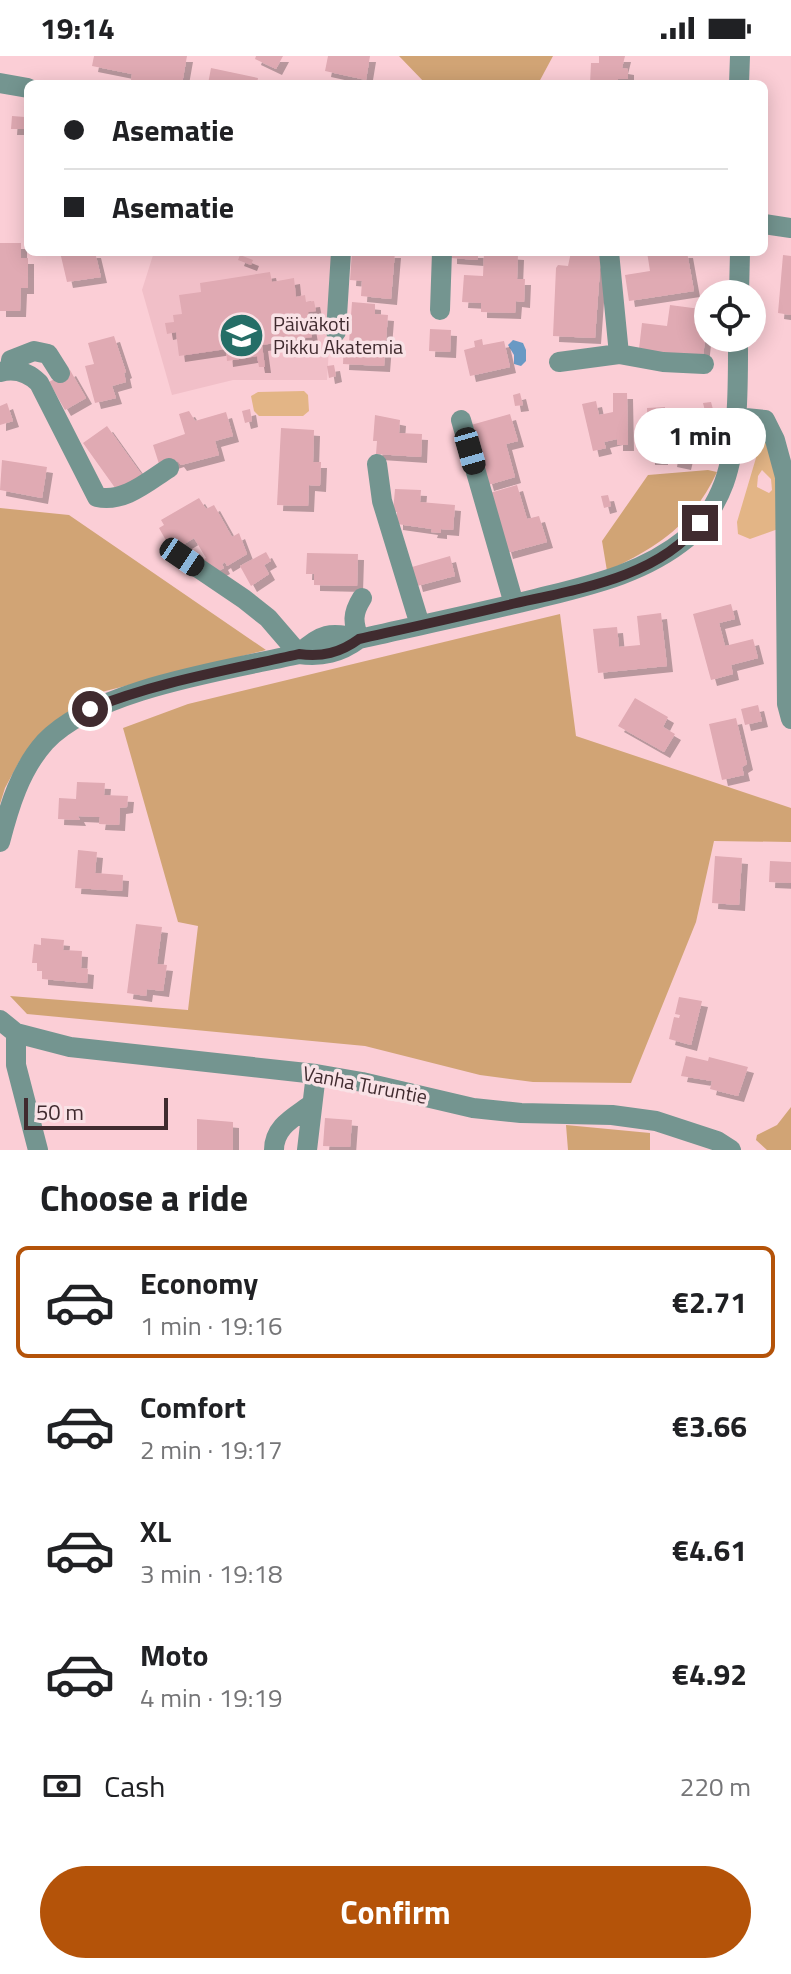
<!DOCTYPE html>
<meta charset="utf-8">
<style>
:root{--surface:#fff;--page:#f6f6f6;--text:#202124;--muted:#757577;--line:#e0e0e0;--accent:#b45309}
body{margin:0;font-family:"Titillium Web",sans-serif;background:var(--page);color:var(--text);height:100vh;display:flex;flex-direction:column;font-size:30px;white-space:nowrap}
*{box-sizing:border-box;margin:0}
p{font-size:26px;color:var(--muted)}
.icon{flex:none;width:44px;height:44px;fill:none;stroke:currentColor;stroke-width:2;stroke-linecap:round;stroke-linejoin:round}
.map{position:relative;height:1094px;overflow:hidden}
.details{display:flex;flex-direction:column;background:var(--surface);flex:1}
.details>*{flex:none}
.hud{position:absolute;left:24px;top:24px;width:744px;height:176px;border-radius:12px;box-shadow:0 4px 20px #0003;display:grid;align-content:center;height:176px;padding:0 40px;background:var(--surface)}
.tools{position:absolute;left:694px;top:224px;display:grid;gap:16px}
.tools a{display:grid;place-items:center;width:72px;height:72px;border-radius:50%;background:var(--surface);box-shadow:0 4px 20px #0003;font-size:40px}
.scale{position:absolute;left:24px;bottom:20px;width:144px;box-sizing:border-box;padding-left:8px;border:4px solid #402b2f;border-top:0;font-size:22px;line-height:28px;white-space:nowrap;color:#402b2f;-webkit-text-stroke:6px #f9e2e6;paint-order:stroke}
.end{position:absolute;width:36px;height:36px;margin:-18px;border:10px solid #402b2f;background:#fff;box-shadow:0 0 0 4px #fff}
.from{border-radius:50%}
.bubble{position:absolute;height:56px;border-radius:28px;background:var(--surface);box-shadow:0 4px 20px #0003;font-size:26px;font-weight:700;line-height:56px;text-align:center}
.car{position:absolute;width:24px;height:48px;margin:-24px -12px;border-radius:10px;box-shadow:0 0 6px 2px #0007;background:linear-gradient(#222 24%,#8ab4d8 0 40%,#222 0 76%,#8ab4d8 0 86%,#222 0)}
.hud b{display:flex;align-items:center;gap:28px;height:76px;font-size:30px}
.hud b+b{border-top:2px solid var(--line)}
.hud i{width:20px;height:20px;background:var(--text)}
ul{padding:0;list-style:none}
li{display:flex;align-items:center;gap:24px;height:112px;margin:0 16px 12px;padding:0 24px;border:4px solid transparent;border-radius:12px}
li div{flex:1}
li b{display:block;font-size:30px}
li em{font-style:normal;font-weight:700}
li.on{border-color:var(--accent)}
li>.icon{width:72px;height:72px;stroke-width:1.5}
h2{padding:0 40px;font-size:36px;line-height:96px}
.pay{display:flex;align-items:center;gap:20px;height:88px;padding:0 40px;font-size:30px}
.pay p{margin-inline-start:auto}
.action{display:flex;gap:16px;margin-top:auto;padding:16px 40px}
.action a{flex:1;height:92px;border-radius:48px;background:var(--accent);color:#fff;font-size:32px;font-weight:700;line-height:92px;text-align:center}
.status{display:flex;justify-content:space-between;align-items:center;height:56px;padding:0 40px;background:var(--surface);direction:ltr}
.status svg{height:22px;fill:currentColor}
.map>svg:first-child{display:block}
.built{fill:#f1bfc8}
.green{fill:#e3b586;fill-rule:evenodd}
.forest{fill:#d1a475}
.water{fill:#6999c4}
.building{fill:#e0aab3;filter:url(#shadow)}
.lines{fill:none;stroke-linecap:round;stroke-linejoin:round}
.minor{stroke:#749590;stroke-width:20}
.route{stroke:#402b2f;stroke-width:10}
.labels{text-anchor:middle;stroke-width:7;stroke-linejoin:round;paint-order:stroke}
.poi-label{font-size:20px;fill:#402b2f;stroke:#f9e2e6;text-anchor:start}
.street-label{font-size:20px;fill:#402b2f;stroke:#f9e2e6}
</style>
<div class="status"><b>19:14</b><svg viewBox="0 0 49 12"><path d="M0 12V9h3v3zM5 12V6h3v6zM10 12V3h3v9zM15 12V0h3v12zM26 1h20v11H26zM47 4h2v5h-2z"/></svg></div>
<div class="map">
<svg width="791" height="1094" viewBox="0 0 791 1094">
<defs>
<filter id="shadow"><feDropShadow dx="6" dy="6" stdDeviation="0" flood-color="#0004"/></filter>
</defs>
<rect width="100%" height="100%" fill="#fbced6"/>
<path class="built" d="M154,196H335L327,324H233L172,339L142,234Z"/>
<path class="green" d="M304,335L308,339L309,355L303,360H259L254,355L251,340L258,336Z
M766,384L776,414L778,473L750,483L738,478L737,466L761,385ZM762,414L771,423L772,434L769,437L757,431L758,420Z"/>
<path class="forest" d="M399,0H553L538,28H426Z
M708,414L717,416C693,468 658,491 607,515L602,485L648,419Z
M0,452L69,459L266,594L86,640L39,681L20,704L5,732L0,748Z
M560,558L576,680L791,752V786L714,785L696,866L631,1027L533,1026L480,1019L365,990L27,958L10,940L188,954L198,870L178,866L123,672L188,648Z
M791,1051V1094H767L756,1084L757,1079L777,1069Z
M566,1069L650,1077V1094H568Z"/>
<path class="water" d="M513,284L523,287L526,294V305L521,310L514,308V299L508,289Z"/>
<path class="building" d="M94,0H187L182,28H149L131,24L132,18L92,10Z
M256,0H283L276,13L255,3Z
M328,0H370L366,24L325,15Z
M599,0H625L622,12L628,13V23H618L617,28H590L591,7H599Z
M211,12L258,22L257,28H208Z
M12,60L25,61V73H11Z
M0,187H21V202H28V232H21L20,255H0Z
M60,196H95L101,221L67,226Z
M352,196H395L391,243L361,240L362,225L350,224Z
M451,196H478V204L451,202Z
M484,196L518,198L517,223H525L524,246L516,245L515,257L481,256V247L462,246L464,219L483,220Z
M571,196H600L601,199L595,282L553,280L556,212L558,209L568,210Z
M647,196H687L694,235L629,245L625,219L650,215Z
M240,199L253,204L251,209L238,204Z
M783,199L791,200V259L778,257Z
M270,216L272,226L294,222L296,241L305,239L306,246L314,245L316,255L308,256L312,281L262,289L265,311H259L257,300L227,305L226,293L179,300L176,276L167,278L165,267L174,266L173,259L182,258L179,239L201,236L200,227Z
M352,246L375,248V258L388,259L384,310L343,308L344,286L349,287Z
M670,249L708,254L703,302L639,293L642,267L667,270Z
M430,273L451,274L450,296L429,295Z
M114,280L126,316L124,317L126,326L112,330L116,342L95,347L85,310L94,308L88,287Z
M482,283L483,289L504,285L510,311L470,320L464,294L475,291L474,285Z
M334,309L336,320L329,322L327,310Z
M70,314L86,342L65,354L49,326Z
M520,337L523,349L515,350L513,339Z
M613,337H627L628,389H617V383L604,386L606,392L593,395L582,348L596,345L599,359L613,356Z
M711,346L714,357L706,359L703,347Z
M7,347L13,365L0,369V350Z
M665,351V370L679,373L682,359L696,362L685,408L671,405L672,399L662,397V403H649L647,352Z
M250,353L252,365L245,367L242,355Z
M189,355L195,365L226,356L233,380L215,385L219,399L181,409L178,405L160,411L153,389L185,378L179,358Z
M510,358L518,385L506,388L515,421L488,429L471,369Z
M375,359L400,364L399,377L422,378L421,401L376,398L377,385H373Z
M107,370L142,419L118,436L83,387Z
M281,372L314,374L313,406H321L320,430L309,429L308,450L277,449Z
M2,404L47,411L42,442L0,434Z
M517,429L527,463L539,460L547,486L507,497L490,437Z
M395,433L421,434L420,446L455,449L453,474L441,473V477L431,476L432,473L397,468V456H393Z
M608,439L611,450L604,452L601,440Z
M199,442L206,453L214,449L232,481L239,477L247,498L227,510L225,506L222,508L224,512L211,519L202,504L206,502L194,482L178,492L173,484L168,488L159,472L164,469L161,464Z
M266,496L271,505L264,509L269,518L251,530L240,510Z
M307,497L358,498L357,530L314,529V518H306Z
M450,500L455,520L417,530L412,511Z
M731,548L735,563L719,567L725,590L753,583L758,602L731,609L733,618L711,624L693,558Z
M661,557L667,610L598,617L593,573L617,571L619,591L640,589L637,560Z
M635,642L668,661L663,671L675,678L664,696L618,670Z
M758,649L762,665L745,669L741,653Z
M736,662L747,708L742,711L744,719L722,724L709,668Z
M77,726L105,727L104,739L128,740L127,751L120,752L119,769L99,768L100,761L78,760L80,764L58,763L59,742L76,743Z
M78,794L97,796L95,817L123,819L122,835L75,832Z
M715,800L742,802L739,849L712,847Z
M770,805L791,806V827L769,826Z
M136,868L162,871L157,908L167,909L163,935L147,933L146,940L127,937Z
M41,882L64,884L63,894L82,895L81,912L88,913L87,927L42,923V915H37V907H32L34,888L41,889Z
M679,941L702,945L691,989L669,983L674,961L679,962L680,959L675,958Z
M686,1000L708,1005L709,1001L748,1011L738,1040L710,1033L712,1025L681,1020Z
M325,1062L352,1064L350,1091L323,1090Z
M197,1063L233,1066V1094H197Z"/>
<g class="lines">
<path class="minor" d="M0,27L28,32
M739,28L740,0
M764,168L791,172
M739,238L740,196
M440,254L442,196
M336,276L341,196
M619,298L663,306L704,308
M559,306L619,298L609,196
M10,313L11,304L34,295L48,298L60,317
M0,316C15,312 28,316 39,327L97,441C124,447 147,426 169,412
M735,361L765,364L775,384L785,421L791,425
M461,364L514,548
M377,408L382,445L420,569
M785,421L787,648L791,663
M182,501L244,543L268,562L299,598
M359,583C353,566 352,558 362,542
M299,598C320,578 331,575 359,583
M0,786C9,751 20,714 45,686C94,633 228,614 299,598C322,601 340,597 359,583C416,570 474,558 531,544C586,530 642,519 687,482C703,470 717,446 724,427C739,385 738,326 738,282
M0,964L16,977L70,991L316,1018L362,1026L473,1052L521,1057L612,1059L656,1065L717,1085L731,1094
M16,977V1009L38,1094
M274,1094C274,1070 295,1061 312,1048
M307,1094L316,1018"/>
</g>
<g class="lines">
<path class="route" d="M90,653C156,626 229,614 299,598C322,601 340,597 359,583C408,572 458,561 508,549C572,534 657,523 700,467"/>
</g>
<defs>
<symbol id="school-disc" viewBox="-11 -11 22 22"><circle r="9.5" fill="#256e67" stroke="#f9e2e6"/><path d="M0-5L7-2L0 1L-7-2ZM-4 1L0 2.5L4 1V4Q0 6-4 4Z" fill="#fff"/></symbol>
</defs>
<g fill-rule="evenodd">
<use href="#school-disc" x="216" y="254" width="51" height="51"/>
</g>
<g class="labels">
<g class="poi-label">
<text x="273" y="275">Päiväkoti<tspan x="273" dy="23">Pikku Akatemia</tspan></text>
</g>
<g class="street-label">
<text transform="translate(365 1029) rotate(11)" y="7">Vanha Turuntie</text>
</g>
</g>
</svg>
<div class="tools">
<a><svg class="icon" aria-label="locate" viewBox="0 0 24 24"><circle cx="12" cy="12" r="6"/><path d="M12 2v4M12 18v4M2 12h4M18 12h4"/></svg></a>
</div>
<div class="scale">50 m</div>
<i class="end from" style="left:90px;top:653px"></i>
<i class="end" style="left:700px;top:467px"></i>
<div class="bubble" style="left:634px;top:352px;width:132px">1 min</div>
<i class="car" style="left:470px;top:395px;rotate:164deg"></i>
<i class="car" style="left:182px;top:501px;rotate:124deg"></i>
<div class="hud">
<b><i class="from"></i>Asematie</b>
<b><i></i>Asematie</b>
</div>
</div>
<section class="details">
<h2>Choose a ride</h2>
<ul>
<li class="on"><svg class="icon" aria-label="car" viewBox="0 0 24 24"><path d="M5 17H2v-5l4-1 3-4h7l3 4 3 1v5h-3M9 17h6M6 11h13"/><circle cx="7" cy="17" r="2"/><circle cx="17" cy="17" r="2"/></svg><div><b>Economy</b><p>1 min · 19:16</p></div><em>€2.71</em></li>
<li><svg class="icon" aria-label="car" viewBox="0 0 24 24"><path d="M5 17H2v-5l4-1 3-4h7l3 4 3 1v5h-3M9 17h6M6 11h13"/><circle cx="7" cy="17" r="2"/><circle cx="17" cy="17" r="2"/></svg><div><b>Comfort</b><p>2 min · 19:17</p></div><em>€3.66</em></li>
<li><svg class="icon" aria-label="car" viewBox="0 0 24 24"><path d="M5 17H2v-5l4-1 3-4h7l3 4 3 1v5h-3M9 17h6M6 11h13"/><circle cx="7" cy="17" r="2"/><circle cx="17" cy="17" r="2"/></svg><div><b>XL</b><p>3 min · 19:18</p></div><em>€4.61</em></li>
<li><svg class="icon" aria-label="car" viewBox="0 0 24 24"><path d="M5 17H2v-5l4-1 3-4h7l3 4 3 1v5h-3M9 17h6M6 11h13"/><circle cx="7" cy="17" r="2"/><circle cx="17" cy="17" r="2"/></svg><div><b>Moto</b><p>4 min · 19:19</p></div><em>€4.92</em></li>
</ul>
<div class="pay"><svg class="icon" aria-label="cash" viewBox="0 0 24 24"><path d="M3 7h18v10H3z"/><circle cx="12" cy="12" r="2"/></svg>Cash<p>220 m</p></div>
<div class="action"><a>Confirm</a></div>
</section>
